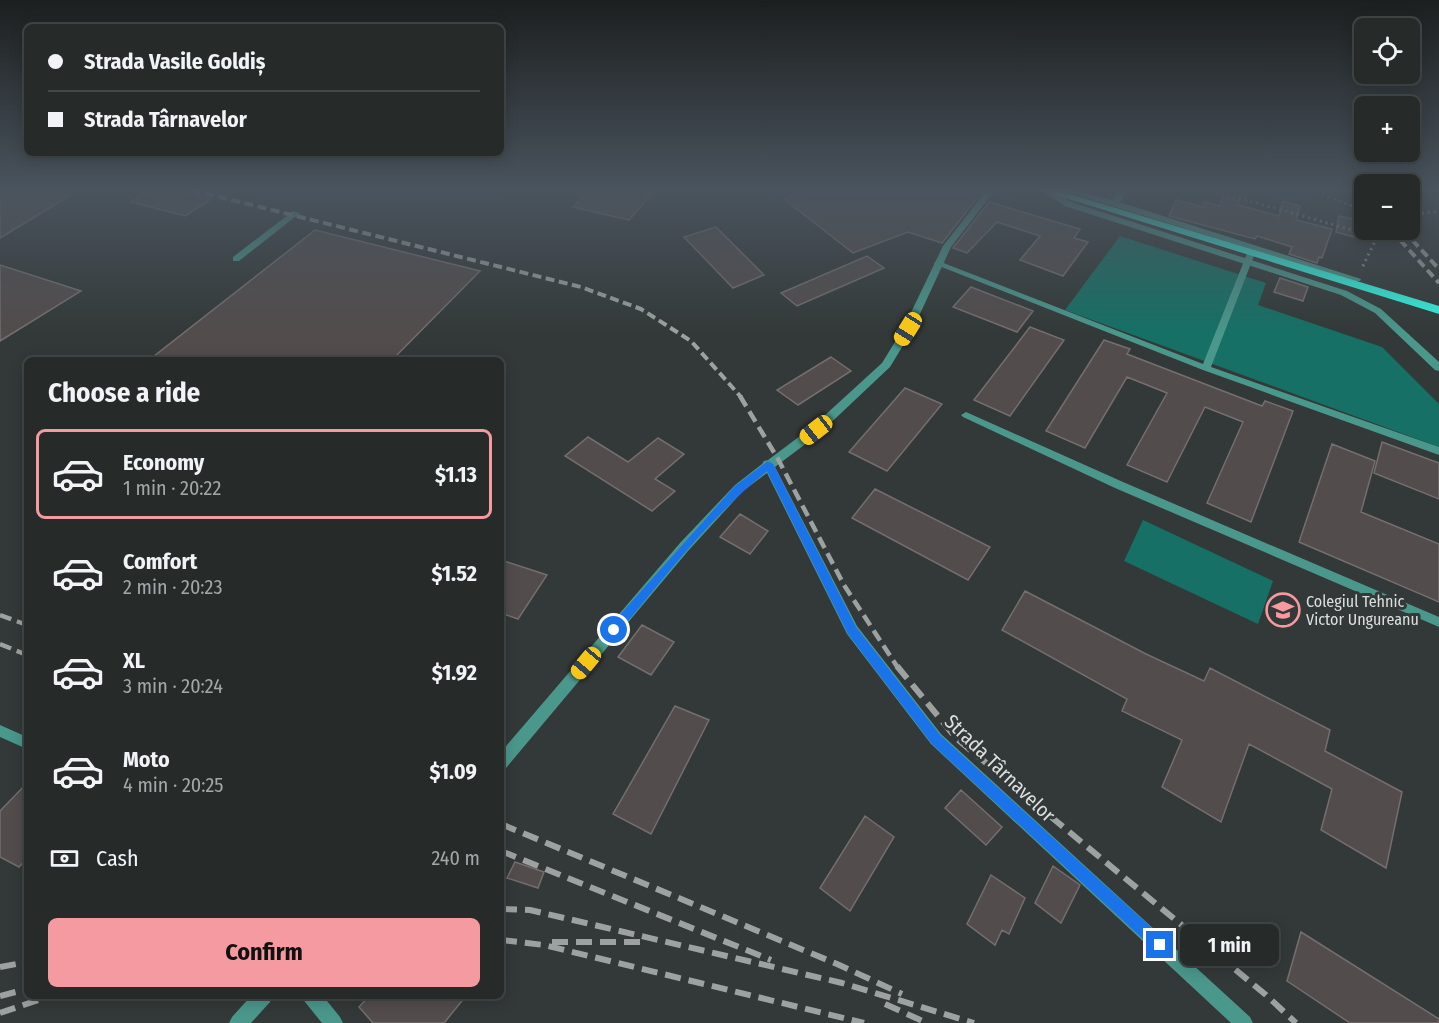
<!DOCTYPE html>
<meta charset="utf-8">
<style>
:root{--surface:#262b2a;--page:#2e3332;--text:#f1f3f6;--muted:#a4a7a8;--line:#424747;--accent:#f49aa0}
body{margin:0;font-family:"Fira Sans Condensed",sans-serif;background:var(--page);color:var(--text);height:100vh;display:flex;flex-direction:column;font-size:22px;white-space:nowrap}
*{box-sizing:border-box;margin:0}
p{font-size:20px;color:var(--muted)}
.icon{flex:none;width:33px;height:33px;fill:none;stroke:currentColor;stroke-width:2;stroke-linecap:round;stroke-linejoin:round}
.map{position:relative;flex:1;overflow:hidden}
.sheet{position:absolute;left:24px;top:357px;width:480px;height:642px;display:flex;flex-direction:column;background:var(--surface);border-radius:9px;box-shadow:0 3px 15px #0003,0 0 0 2px var(--line)}
.sheet>*{flex:none}
.top-card{position:absolute;left:24px;top:24px;width:480px;height:132px;border-radius:9px;box-shadow:0 3px 15px #0003,0 0 0 2px var(--line);display:grid;align-content:center;height:132px;padding:0 24px;background:var(--surface)}
.controls{position:absolute;left:1354px;top:18px;display:grid;gap:12px}
.controls a{display:grid;place-items:center;width:66px;height:66px;border-radius:9px;background:var(--surface);box-shadow:0 3px 15px #0003,0 0 0 2px var(--line);font-size:30px}
.end{position:absolute;width:27px;height:27px;margin:-14px;border:8px solid #1a73e8;background:#fff;box-shadow:0 0 0 3px #fff}
.from{border-radius:50%}
.bubble{position:absolute;height:42px;border-radius:9px;background:var(--surface);box-shadow:0 3px 15px #0003,0 0 0 2px var(--line);font-size:20px;font-weight:700;line-height:42px;text-align:center}
.car{position:absolute;width:18px;height:36px;margin:-18px -9px;border-radius:8px;box-shadow:0 0 4px 2px #0007;background:linear-gradient(#f5c518 24%,#345 0 40%,#f5c518 0 76%,#345 0 86%,#f5c518 0)}
.top-card b{display:flex;align-items:center;gap:21px;height:57px;font-size:22px}
.top-card b+b{border-top:2px solid var(--line)}
.top-card i{width:15px;height:15px;background:var(--text)}
ul{padding:0;list-style:none}
li{display:flex;align-items:center;gap:18px;height:90px;margin:0 12px 9px;padding:0 12px;border:3px solid transparent;border-radius:9px}
li div{flex:1}
li b{display:block;font-size:22px}
li em{font-style:normal;font-weight:700}
li.active{border-color:var(--accent)}
li>.icon{width:54px;height:54px;stroke-width:1.5}
h2{padding:0 24px;font-size:27px;line-height:72px}
.pay{display:flex;align-items:center;gap:15px;height:66px;padding:0 24px;font-size:22px}
.pay p{margin-inline-start:auto}
.cta{display:flex;gap:12px;margin-top:auto;padding:12px 24px}
.cta a{flex:1;height:69px;border-radius:9px;background:var(--accent);color:#111;font-size:24px;font-weight:700;line-height:69px;text-align:center}
.map>svg:first-child{display:block}
.green{fill:#167065}
.building{fill:#524c4c;stroke:#746e6e;stroke-width:1.5}
.lines{fill:none;stroke-linecap:round;stroke-linejoin:round}
.path{stroke:#848988;stroke-width:3;stroke-dasharray:2 4;stroke-linecap:butt}
.lane{fill:#4a978c;fill-rule:evenodd}
.street{fill:#4a978c;fill-rule:evenodd}
.primary{fill:#35f7e1;fill-rule:evenodd}
.rail-far2{stroke:#9da2a1;stroke-width:4;stroke-dasharray:9 4.5;stroke-linecap:butt}
.rail-far1{stroke:#9da2a1;stroke-width:4.5;stroke-dasharray:12 6;stroke-linecap:butt}
.rail{stroke:#9da2a1;stroke-width:6;stroke-dasharray:16 8;stroke-linecap:butt}
.route{fill:#1a73e8}
.labels{text-anchor:middle;stroke-width:6;stroke-linejoin:round;paint-order:stroke}
.poi-label{font-size:16px;fill:#dcdfde;stroke:#333938;text-anchor:start}
.near-street-label{font-size:20px;fill:#dcdfde;stroke:#333938}
</style>
<div class="map">
<svg width="1439" height="1023" viewBox="0 0 1439 1023">
<rect width="100%" height="100%" fill="#333938"/>
<path class="green" d="M1120,236L1266,283L1258,305L1382,347L1439,404V447L1065,310Z
M1143,520L1273,581L1258,624L1124,561Z"/>
<path class="building" d="M0,190H79L0,238Z
M150,190H176L211,199L185,216L131,202Z
M589,190H655L629,220L573,207Z
M808,190H979L973,197L977,198L942,243L908,232L853,253L784,199Z
M1223,197L1239,201L1238,205L1279,216L1283,201L1300,206L1296,220L1332,229L1322,258L1319,257L1317,263L1289,254L1292,247L1257,236L1255,239L1169,216L1176,200L1203,207L1205,202L1219,206Z
M989,202L1080,229L1074,238L1088,242L1063,276L1020,260L1040,236L997,222L967,253L953,248Z
M1339,216L1357,220L1354,237L1336,232Z
M716,227L764,275L733,288L684,237Z
M315,230L480,271L392,360H149Z
M867,256L884,268L797,306L781,293Z
M0,265L81,291L0,341Z
M1280,278L1308,287L1303,301L1274,292Z
M971,287L1033,311L1017,332L953,307Z
M1030,327L1064,340L1010,416L974,400Z
M1104,340L1130,349L1127,354L1262,406L1265,401L1293,411L1251,522L1207,503L1243,422L1205,407L1167,482L1127,465L1167,393L1127,377L1085,448L1046,431Z
M831,357L851,371L798,405L777,390Z
M905,388L942,404L887,471L849,452Z
M588,437L628,462L658,438L684,454L655,479L675,491L652,511L565,456Z
M1382,442L1439,463V499L1374,473Z
M1332,444L1375,461L1361,512L1439,544V602L1299,542Z
M875,489L990,547L968,580L852,518Z
M740,514L768,531L750,554L720,537Z
M501,560L547,575L518,619L501,613Z
M1025,591L1146,654L1204,681L1210,668L1330,730L1325,751L1402,792L1386,868L1321,830L1332,789L1249,744L1221,822L1162,787L1182,740L1122,711L1127,699L1002,630Z
M642,625L674,642L651,675L618,657Z
M675,706L709,720L651,834L613,814Z
M27,783V858L19,867L0,857V811Z
M961,790L1002,827L986,845L945,808Z
M865,816L894,837L850,911L820,888Z
M515,862L544,872L538,888L507,878Z
M1053,866L1080,885L1061,923L1035,903Z
M991,875L1025,898L1009,934L1002,930L995,945L967,924Z
M1301,932L1439,1019V1023H1350L1287,981Z
M369,996H466L444,1023H373L359,1007Z"/>
<g class="lines">
<path class="path" d="M1210,190L1377,237L1361,270
M1311,190L1365,211
M1410,215L1439,211"/>
<path class="lane" d="M1061,190H1073L1116,201L1361,279L1360,281H1354Z
M293,211L300,213L239,261H233V257Z
M1248,251H1254L1255,253L1211,367L1439,447V455L1203,370L934,264L935,262H941L1203,364Z
M966,412L1123,482L1439,617V627L1115,488L963,417L961,415Z
M0,725L27,737V749L0,737Z"/>
<path class="street" d="M987,190H995L951,247L913,329L890,367L820,433L775,467L857,626L941,734L1250,1017L1253,1023H1231L931,744L847,634L767,473L743,491L688,551L506,768L501,770V752L680,543L735,485L762,464L764,461L768,460L812,427L882,363L903,329L943,246Z
M1041,190H1051L1071,202L1347,291L1381,309L1439,362V371L1435,370L1375,313L1341,295L1065,206Z
M1116,190H1124L1123,199L1116,205H1110V201L1115,198Z
M251,996H273L270,1002L251,1023H229L232,1017Z
M302,996H323L340,1017L343,1023H322L305,1002Z"/>
<path class="primary" d="M1040,190H1057L1439,306V314Z"/>
<path class="rail-far2" d="M192,190L581,287L641,309L691,341L741,397
M1357,190L1365,200
M1391,230L1439,283
M1403,230L1439,269"/>
<path class="rail-far1" d="M740,396L778,459L844,585L898,668
M0,615L27,625
M0,644L27,655"/>
<path class="rail" d="M897,666L956,738L1266,995L1296,1023
M501,824L837,964L902,994
M501,851L771,960
M501,909L530,910L842,983L974,1023
M501,940L544,945L864,1023
M552,942H642
M0,967L27,962
M0,996L27,989
M885,1004L927,1023
M0,1013L50,996"/>
</g>
<linearGradient id="sky" x2="0" y2="1"><stop stop-color="#1c1f1f"/><stop offset="0.57" stop-color="#4a545e"/><stop offset="1" stop-color="#4a545e" stop-opacity="0"/></linearGradient>
<rect width="1439" height="333" fill="url(#sky)"/>
<path class="route" d="M768,461L773,464L856,627L940,735L1165,940L1167,945L1165,950L1160,952L1155,950L932,744L848,634L767,471C710,517 665,577 618,633H610V626L735,486Z"/>
<defs>
<symbol id="school-ring" viewBox="-11 -11 22 22"><circle r="9.5" fill="#333938" stroke="#f49aa0" stroke-width="1.5"/><path d="M0-5L7-2L0 1L-7-2ZM-4 1L0 2.5L4 1V4Q0 6-4 4Z" fill="#f49aa0"/></symbol>
</defs>
<g fill-rule="evenodd">
<use href="#school-ring" x="1264" y="591" width="38" height="38"/>
</g>
<g class="labels">
<g class="poi-label">
<text x="1306" y="607">Colegiul Tehnic<tspan x="1306" dy="18">Victor Ungureanu</tspan></text>
</g>
<g class="near-street-label">
<text transform="translate(1000 768) rotate(44)" y="7">Strada Târnavelor</text>
</g>
</g>
</svg>
<div class="controls">
<a><svg class="icon" aria-label="locate" viewBox="0 0 24 24"><circle cx="12" cy="12" r="6"/><path d="M12 2v4M12 18v4M2 12h4M18 12h4"/></svg></a>
<a>+</a>
<a>−</a>
</div>
<i class="end from" style="left:614px;top:630px"></i>
<i class="end" style="left:1160px;top:945px"></i>
<div class="bubble" style="left:1180px;top:924px;width:99px">1 min</div>
<i class="car" style="left:908px;top:329px;rotate:212deg"></i>
<i class="car" style="left:816px;top:430px;rotate:232deg"></i>
<i class="car" style="left:586px;top:663px;rotate:220deg"></i>
<div class="top-card">
<b><i class="from"></i>Strada Vasile Goldiș</b>
<b><i></i>Strada Târnavelor</b>
</div>
<section class="sheet">
<h2>Choose a ride</h2>
<ul>
<li class="active"><svg class="icon" aria-label="car" viewBox="0 0 24 24"><path d="M5 17H2v-5l4-1 3-4h7l3 4 3 1v5h-3M9 17h6M6 11h13"/><circle cx="7" cy="17" r="2"/><circle cx="17" cy="17" r="2"/></svg><div><b>Economy</b><p>1 min · 20:22</p></div><em>$1.13</em></li>
<li><svg class="icon" aria-label="car" viewBox="0 0 24 24"><path d="M5 17H2v-5l4-1 3-4h7l3 4 3 1v5h-3M9 17h6M6 11h13"/><circle cx="7" cy="17" r="2"/><circle cx="17" cy="17" r="2"/></svg><div><b>Comfort</b><p>2 min · 20:23</p></div><em>$1.52</em></li>
<li><svg class="icon" aria-label="car" viewBox="0 0 24 24"><path d="M5 17H2v-5l4-1 3-4h7l3 4 3 1v5h-3M9 17h6M6 11h13"/><circle cx="7" cy="17" r="2"/><circle cx="17" cy="17" r="2"/></svg><div><b>XL</b><p>3 min · 20:24</p></div><em>$1.92</em></li>
<li><svg class="icon" aria-label="car" viewBox="0 0 24 24"><path d="M5 17H2v-5l4-1 3-4h7l3 4 3 1v5h-3M9 17h6M6 11h13"/><circle cx="7" cy="17" r="2"/><circle cx="17" cy="17" r="2"/></svg><div><b>Moto</b><p>4 min · 20:25</p></div><em>$1.09</em></li>
</ul>
<div class="pay"><svg class="icon" aria-label="cash" viewBox="0 0 24 24"><path d="M3 7h18v10H3z"/><circle cx="12" cy="12" r="2"/></svg>Cash<p>240 m</p></div>
<div class="cta"><a>Confirm</a></div>
</section>
</div>
